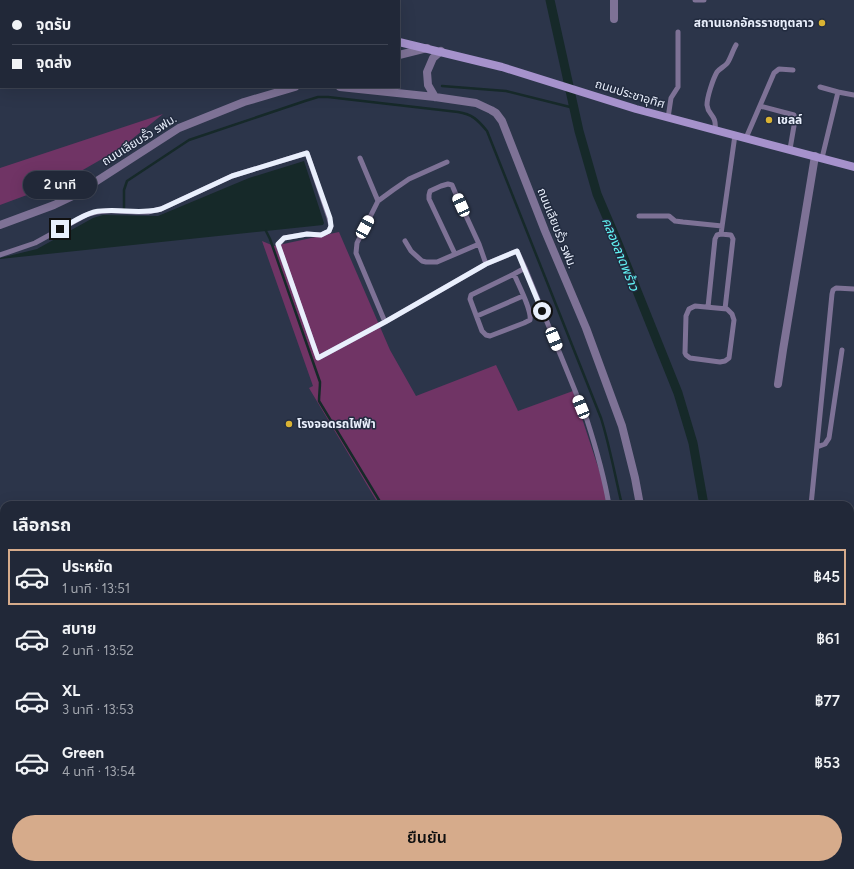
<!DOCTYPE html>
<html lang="th">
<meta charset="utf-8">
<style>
:root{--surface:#212838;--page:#293040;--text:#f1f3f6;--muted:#a2a6ae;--line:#3e4453;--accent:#d6ab8b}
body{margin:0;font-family:Figtree,"Noto Sans Thai",sans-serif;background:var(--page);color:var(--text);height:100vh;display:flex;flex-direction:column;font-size:15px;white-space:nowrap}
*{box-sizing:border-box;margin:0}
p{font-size:13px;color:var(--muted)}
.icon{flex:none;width:22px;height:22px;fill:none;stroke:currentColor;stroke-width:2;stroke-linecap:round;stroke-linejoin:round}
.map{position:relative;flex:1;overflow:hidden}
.sheet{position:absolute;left:0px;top:501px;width:854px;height:368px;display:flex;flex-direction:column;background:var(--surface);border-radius:12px 12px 0 0;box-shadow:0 4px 16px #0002,0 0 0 1px var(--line)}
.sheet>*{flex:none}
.banner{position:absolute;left:0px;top:0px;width:400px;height:88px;box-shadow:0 4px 16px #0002,0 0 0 1px var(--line);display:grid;align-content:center;height:88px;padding:0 12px;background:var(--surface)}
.end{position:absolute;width:18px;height:18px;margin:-9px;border:5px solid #e9effc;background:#111;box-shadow:0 0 0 2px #111}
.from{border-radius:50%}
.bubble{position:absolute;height:28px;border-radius:14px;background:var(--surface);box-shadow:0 4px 16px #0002,0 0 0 1px var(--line);font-size:13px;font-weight:600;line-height:28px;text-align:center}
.car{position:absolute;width:12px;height:24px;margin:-12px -6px;border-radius:5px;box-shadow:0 0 3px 1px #0007;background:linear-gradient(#fff 24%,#345 0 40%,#fff 0 76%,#345 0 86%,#fff 0)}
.banner b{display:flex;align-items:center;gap:14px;height:38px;font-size:15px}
.banner b+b{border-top:1px solid var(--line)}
.banner i{width:10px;height:10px;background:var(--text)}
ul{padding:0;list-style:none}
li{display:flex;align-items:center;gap:12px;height:56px;margin:0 8px 6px;padding:0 4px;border:2px solid transparent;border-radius:0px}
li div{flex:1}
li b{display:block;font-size:15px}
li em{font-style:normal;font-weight:600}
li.active{border-color:var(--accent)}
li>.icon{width:36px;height:36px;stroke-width:1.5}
h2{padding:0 12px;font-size:18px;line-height:48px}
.button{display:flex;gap:8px;margin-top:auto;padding:8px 12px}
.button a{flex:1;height:46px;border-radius:24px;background:var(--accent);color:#111;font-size:16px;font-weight:600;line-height:46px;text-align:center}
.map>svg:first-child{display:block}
.green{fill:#703465}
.water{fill:#162929}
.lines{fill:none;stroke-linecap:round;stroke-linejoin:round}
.stream{stroke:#162929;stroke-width:2.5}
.canal{stroke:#162929;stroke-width:9}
.service{stroke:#7e7296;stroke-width:5}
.minor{stroke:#7e7296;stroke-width:8}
.tertiary{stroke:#7e7296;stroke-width:8}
.secondary{stroke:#a692cc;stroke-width:8}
.route{stroke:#e9effc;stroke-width:5}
.poi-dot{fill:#dab333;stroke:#222b3f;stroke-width:1.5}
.labels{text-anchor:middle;stroke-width:3;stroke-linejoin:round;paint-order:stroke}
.poi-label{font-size:12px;font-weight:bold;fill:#e9effc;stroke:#222b3f;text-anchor:start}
.street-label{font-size:12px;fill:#e9effc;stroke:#222b3f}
.water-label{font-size:13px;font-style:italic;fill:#62f4f5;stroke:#222b3f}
</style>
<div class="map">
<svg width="854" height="869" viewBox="0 0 854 869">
<rect width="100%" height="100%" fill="#2c354a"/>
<path class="green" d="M163,114L121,148L62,182L0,205V168Z
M339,232L390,350L416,396L496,365L518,411L573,391L605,488L608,505H379L309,388L313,386L262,241L274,246Z
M0,769L4,771V834H0Z
M39,865H306L305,869H39Z
M351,865H545L535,869H350Z"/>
<path class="water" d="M304,161L324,223L323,225L0,259V258L37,249L93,218L103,215L158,216L249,178Z"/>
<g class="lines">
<path class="stream" d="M0,64H1
M442,86L506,91L574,108
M124,211V190L127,181L189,140L305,101L318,97H328L458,112C472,114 478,120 487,131L601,418C610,447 615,476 622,505
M266,231L270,239L320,382C320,389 319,395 319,401L382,505"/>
<path class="canal" d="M550,0L579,131L597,194L617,241L678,393L693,443L704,505
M850,840L854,844
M693,865V869
M568,869L578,865"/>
<path class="service" d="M695,0H704
M86,1V0
M820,87L838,92
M760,106L794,115L795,120L790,149
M668,118L671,98L678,87V32
M715,130C717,114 708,116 707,105C707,97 713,79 717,72C720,68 726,66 728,62C731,57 733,50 736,45
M746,138L774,73L779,69L793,70
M360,158L378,201
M822,158L838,92L854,95
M639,216H669L675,221L683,222L722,226
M721,234L735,135
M405,241L411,251L422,261L426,262H437L479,244
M455,254L429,199V195L430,191L441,186L448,184L452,185L455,192L479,244L486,264
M0,255L35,243L86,215C106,207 127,213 148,212C152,211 157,210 161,209L232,176L307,153L329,218L331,226L329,231L321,235L307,234L284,238L278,245L318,358L385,322L486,264L517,251L525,268L587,420C596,448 604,476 609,505
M514,274C518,284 532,310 530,320L524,323L490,336L486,335L482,331L470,299L471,295L514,274L525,268
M695,306L727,309L732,314L734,320L729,358L725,361L720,362L690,358L686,355L685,353L686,316L689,309Z
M708,307L715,239L717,235L721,234L731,235L733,239L725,309
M477,316L523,296
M385,322L356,253L357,243L378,201L393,190L409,179L447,162
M817,447L825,444L829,438L842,350
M811,505L832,294L833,290L836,288L854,289
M0,572L4,574
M850,573L854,574
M0,750L4,752
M0,763L4,766
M850,860L854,863
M26,865V869
M35,865V869
M740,865L748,869
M772,869L774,867"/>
<path class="minor" d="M614,0V19
M108,1V0
M294,1V0
M778,384L783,350L815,156
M0,846H4
M641,868V869"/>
<path class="tertiary" d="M399,55L427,48
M340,87L435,97L476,103L491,110L496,113L502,121L545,231L586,328L622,426L635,478L640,505
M435,97L428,85L427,72L433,58L441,51
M0,225L54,205L75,195L179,128L244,102L295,87
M317,869L318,865
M325,869L328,865"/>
<path class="secondary" d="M0,18H1
M399,42L502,67L636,109L854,167"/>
</g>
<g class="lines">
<path class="route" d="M60,229C71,223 83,215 94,212C112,208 131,213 148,211C152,211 157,210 161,209L232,176L307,153L330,218L331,226L329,231L321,235L307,234L284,238L278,244L318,358L385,322L486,264L517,251L542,311"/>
</g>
<g class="poi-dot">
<circle cx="822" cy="23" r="4"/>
<circle cx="769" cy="120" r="4"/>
<circle cx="289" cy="424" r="4"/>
</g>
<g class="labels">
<g class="poi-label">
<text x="814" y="27" text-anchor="end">สถานเอกอัครราชทูตลาว</text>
<text x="777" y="124">เชลล์</text>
<text x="297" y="428">โรงจอดรถไฟฟ้า</text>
</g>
<g class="street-label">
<text transform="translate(630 94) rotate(17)" y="4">ถนนประชาอุทิศ</text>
<text transform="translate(139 140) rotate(-32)" y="4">ถนนเลียบรั้ว รฟม.</text>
<text transform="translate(557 228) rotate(68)" y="4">ถนนเลียบรั้ว รฟม.</text>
</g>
<g class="water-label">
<text transform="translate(621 254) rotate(68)" y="5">คลองลาดพร้าว</text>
</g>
</g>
</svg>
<i class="end from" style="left:542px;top:311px"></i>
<i class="end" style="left:60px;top:229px"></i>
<div class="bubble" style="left:23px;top:171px;width:74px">2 นาที</div>
<i class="car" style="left:461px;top:205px;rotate:336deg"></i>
<i class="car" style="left:365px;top:227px;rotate:28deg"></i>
<i class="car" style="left:554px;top:339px;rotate:158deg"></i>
<i class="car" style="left:581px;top:407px;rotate:338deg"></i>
<div class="banner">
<b><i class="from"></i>จุดรับ</b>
<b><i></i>จุดส่ง</b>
</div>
<section class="sheet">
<h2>เลือกรถ</h2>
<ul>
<li class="active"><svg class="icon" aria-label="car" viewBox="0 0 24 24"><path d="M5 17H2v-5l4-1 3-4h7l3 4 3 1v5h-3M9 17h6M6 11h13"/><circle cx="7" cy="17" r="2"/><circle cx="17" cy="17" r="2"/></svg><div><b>ประหยัด</b><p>1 นาที · 13:51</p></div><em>฿45</em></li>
<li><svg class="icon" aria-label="car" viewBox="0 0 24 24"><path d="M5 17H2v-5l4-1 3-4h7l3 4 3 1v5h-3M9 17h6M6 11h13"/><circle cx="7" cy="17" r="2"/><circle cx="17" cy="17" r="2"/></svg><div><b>สบาย</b><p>2 นาที · 13:52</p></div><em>฿61</em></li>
<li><svg class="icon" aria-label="car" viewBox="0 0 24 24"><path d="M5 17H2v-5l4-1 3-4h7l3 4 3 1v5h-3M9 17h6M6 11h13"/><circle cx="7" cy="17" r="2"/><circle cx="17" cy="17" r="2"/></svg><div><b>XL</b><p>3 นาที · 13:53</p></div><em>฿77</em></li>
<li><svg class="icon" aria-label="car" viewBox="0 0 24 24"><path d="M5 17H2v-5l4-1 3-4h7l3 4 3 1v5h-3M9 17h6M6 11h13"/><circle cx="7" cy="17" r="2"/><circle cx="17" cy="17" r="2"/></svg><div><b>Green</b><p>4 นาที · 13:54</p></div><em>฿53</em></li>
</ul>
<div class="button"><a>ยืนยัน</a></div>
</section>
</div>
